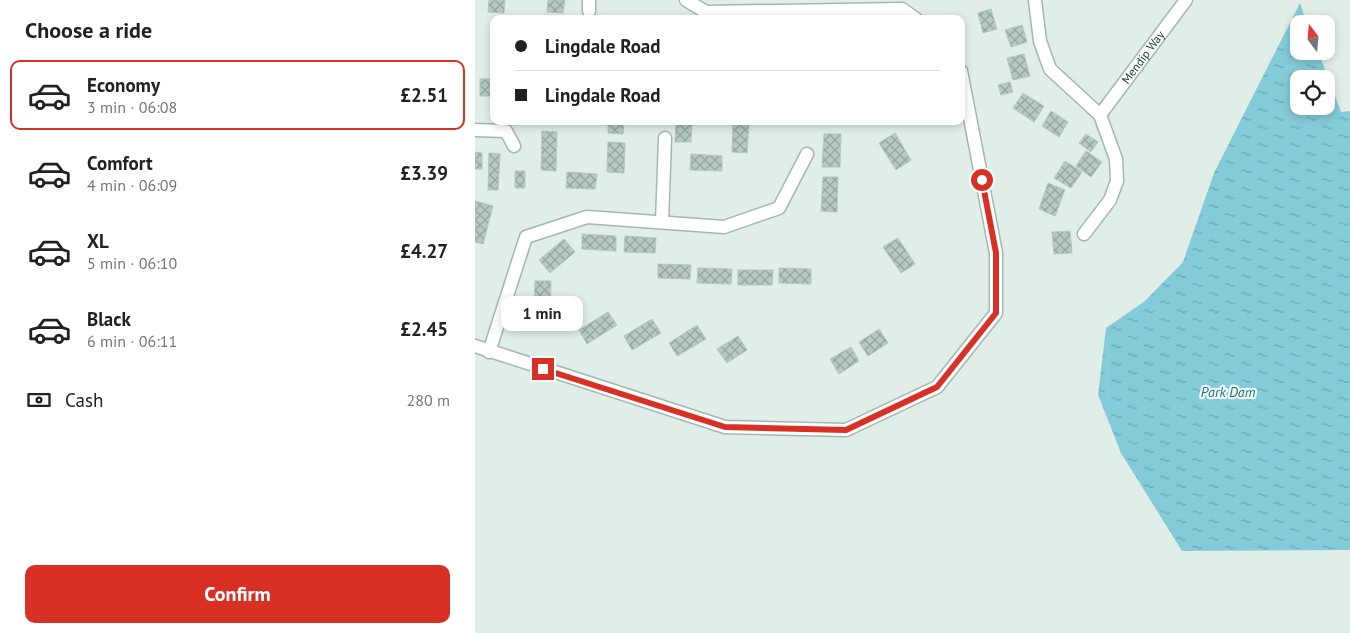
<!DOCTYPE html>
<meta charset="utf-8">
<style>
:root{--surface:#fff;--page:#f2f2f2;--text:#202124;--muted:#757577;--line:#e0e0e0;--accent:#d93025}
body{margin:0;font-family:"PT Sans",sans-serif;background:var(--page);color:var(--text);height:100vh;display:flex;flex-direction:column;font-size:19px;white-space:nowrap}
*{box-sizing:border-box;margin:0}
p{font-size:16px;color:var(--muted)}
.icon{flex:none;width:28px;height:28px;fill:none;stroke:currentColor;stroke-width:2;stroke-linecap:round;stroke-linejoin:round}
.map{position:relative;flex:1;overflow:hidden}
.panel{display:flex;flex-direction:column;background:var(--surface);width:475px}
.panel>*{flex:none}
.banner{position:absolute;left:15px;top:15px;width:475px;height:110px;border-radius:10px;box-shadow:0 2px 8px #0003;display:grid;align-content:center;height:110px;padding:0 25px;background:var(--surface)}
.needle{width:32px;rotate:344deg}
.buttons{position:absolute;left:815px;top:15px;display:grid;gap:10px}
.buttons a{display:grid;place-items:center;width:45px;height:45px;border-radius:10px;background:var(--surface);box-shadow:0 2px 8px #0003;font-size:25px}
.end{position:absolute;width:22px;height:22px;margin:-11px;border:6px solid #d93025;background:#fff;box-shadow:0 0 0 2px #fff}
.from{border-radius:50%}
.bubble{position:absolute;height:35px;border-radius:10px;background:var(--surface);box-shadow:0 2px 8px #0003;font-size:16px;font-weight:700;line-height:35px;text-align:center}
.banner b{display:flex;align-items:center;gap:18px;height:48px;font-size:19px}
.banner b+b{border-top:1px solid var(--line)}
.banner i{width:12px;height:12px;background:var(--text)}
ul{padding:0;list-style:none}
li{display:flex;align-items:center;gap:15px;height:70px;margin:0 10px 8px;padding:0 15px;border:2px solid transparent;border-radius:10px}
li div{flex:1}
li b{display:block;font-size:19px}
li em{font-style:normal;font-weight:700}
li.selected{border-color:var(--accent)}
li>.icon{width:45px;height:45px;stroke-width:1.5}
h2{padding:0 25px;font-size:22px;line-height:60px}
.pay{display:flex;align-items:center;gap:12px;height:55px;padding:0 25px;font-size:19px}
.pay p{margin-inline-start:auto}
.action{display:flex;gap:10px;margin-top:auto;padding:10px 25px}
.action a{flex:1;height:58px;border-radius:10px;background:var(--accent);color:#fff;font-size:20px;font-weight:700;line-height:58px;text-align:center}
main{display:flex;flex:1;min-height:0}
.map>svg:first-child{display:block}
.water{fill:url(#water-ripples);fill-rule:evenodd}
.building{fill:url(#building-cross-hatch);stroke:#b3c8bf}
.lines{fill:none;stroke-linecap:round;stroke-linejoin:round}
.street-casing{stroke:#a3b7b0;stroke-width:15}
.street{stroke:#fff;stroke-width:12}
.route{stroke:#d93025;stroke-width:6}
.labels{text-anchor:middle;stroke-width:4.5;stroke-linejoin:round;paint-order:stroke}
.street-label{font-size:12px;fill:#1f4138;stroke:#f2f9f6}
.water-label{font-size:14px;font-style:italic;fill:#137083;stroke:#f2f9f6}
</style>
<main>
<section class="panel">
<h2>Choose a ride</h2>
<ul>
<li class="selected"><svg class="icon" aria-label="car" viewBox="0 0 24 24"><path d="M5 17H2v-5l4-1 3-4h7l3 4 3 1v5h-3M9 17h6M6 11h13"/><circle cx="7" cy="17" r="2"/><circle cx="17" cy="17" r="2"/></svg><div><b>Economy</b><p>3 min · 06:08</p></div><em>£2.51</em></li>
<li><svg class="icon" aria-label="car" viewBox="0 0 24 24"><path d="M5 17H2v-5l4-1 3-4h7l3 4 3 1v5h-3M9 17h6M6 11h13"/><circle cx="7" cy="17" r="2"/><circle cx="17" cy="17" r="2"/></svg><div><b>Comfort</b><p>4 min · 06:09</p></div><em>£3.39</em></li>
<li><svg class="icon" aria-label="car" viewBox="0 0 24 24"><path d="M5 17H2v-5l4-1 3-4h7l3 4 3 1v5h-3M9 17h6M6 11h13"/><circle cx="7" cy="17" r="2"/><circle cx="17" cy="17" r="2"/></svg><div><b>XL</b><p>5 min · 06:10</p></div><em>£4.27</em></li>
<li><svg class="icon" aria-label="car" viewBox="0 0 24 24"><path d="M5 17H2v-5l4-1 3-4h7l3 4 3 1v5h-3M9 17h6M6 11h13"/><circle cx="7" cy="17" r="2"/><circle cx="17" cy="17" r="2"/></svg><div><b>Black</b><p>6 min · 06:11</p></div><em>£2.45</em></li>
</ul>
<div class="pay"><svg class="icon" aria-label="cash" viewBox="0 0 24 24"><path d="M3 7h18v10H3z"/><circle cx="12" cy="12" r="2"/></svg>Cash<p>280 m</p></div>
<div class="action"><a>Confirm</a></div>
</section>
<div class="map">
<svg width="875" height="633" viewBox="0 0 875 633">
<defs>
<pattern id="water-ripples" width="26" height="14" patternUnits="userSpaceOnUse" patternTransform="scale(1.25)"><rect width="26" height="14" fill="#83cbd9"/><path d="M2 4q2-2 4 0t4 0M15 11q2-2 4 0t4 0" fill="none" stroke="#6ba6b1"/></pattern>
<pattern id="building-cross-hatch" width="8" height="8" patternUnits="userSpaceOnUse" patternTransform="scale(1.25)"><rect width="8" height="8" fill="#b6c9c1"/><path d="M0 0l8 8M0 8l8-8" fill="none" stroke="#93a59e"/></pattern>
</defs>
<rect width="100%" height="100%" fill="#e1eee8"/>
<path class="water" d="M825,3L832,24H824V51H843L866,112L875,111V550L707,551L646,453L623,395L631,328L670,301L708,262L739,173ZM824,79H851V106H824Z"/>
<path class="building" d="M14,0H30L29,13L13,12Z
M73,0H90L88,13L72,12Z
M516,9L522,29L508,33L503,13Z
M547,25L552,42L536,47L530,30Z
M549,54L555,76L538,80L532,58Z
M5,79H19V96H5Z
M535,82L538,92L526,95L523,85Z
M548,93L569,106L559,122L538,108Z
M576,111L593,122L584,137L567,126Z
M133,121H149L148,134L133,133Z
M201,121H217L216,142H200Z
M258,123L274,124L272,153L257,152Z
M67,131L82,132L81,171L66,170Z
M420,133L436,160L421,170L404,143Z
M349,134H366L365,167H347Z
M611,134L623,142L616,152L604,143Z
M133,142L150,143L149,173L132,172Z
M611,151L627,162L616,177L601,166Z
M0,152L7,153V169H0Z
M14,153L25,154L23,190H13Z
M216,154L247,156V171L215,170Z
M590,161L607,172L596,188L579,178Z
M40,171H50V188H40Z
M92,172L122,174L120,189L91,188Z
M348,177H363L362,212L346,211Z
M573,183L590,190L580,216L564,209Z
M0,201L18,206L8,244L0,242Z
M595,231L597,253L579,254L577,232Z
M107,234L141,236V251L107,249Z
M150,236L181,238L180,253L149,252Z
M423,238L440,264L426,273L408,247Z
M89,239L100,252L75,273L64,260Z
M183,264L216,265L215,279L183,278Z
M223,268L257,269L256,284L222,283Z
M304,268L336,269V284L304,283Z
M263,270H298L297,285H263Z
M60,281H76L75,315H59Z
M133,312L142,325L112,344L104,330Z
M177,319L186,333L157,350L149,336Z
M222,325L231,339L202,356L194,343Z
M404,329L413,343L393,356L384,342Z
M263,336L272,350L252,363L242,349Z
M376,347L384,361L364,374L355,359Z"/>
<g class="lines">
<defs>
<g id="street">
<path d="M114,0V11"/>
<path d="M211,0L231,12L427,9L441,19"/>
<path d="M560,0L565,41L575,69L625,115L641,159L642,181L635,200L609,234"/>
<path id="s1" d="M625,115L711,0"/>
<path d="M0,130L31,131L39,146"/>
<path d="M187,222L190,138"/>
<path d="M0,346L250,427L371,430L462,387L521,313V253L486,71"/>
<path d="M14,352L51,237L112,217L249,227L304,208L332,154"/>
</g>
</defs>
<use href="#street" class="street-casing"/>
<use href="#street" class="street"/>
</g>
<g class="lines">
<path class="route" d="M68,369L250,427L371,430L462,387L521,313V253L507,180"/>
</g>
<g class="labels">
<g class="street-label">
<text dy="4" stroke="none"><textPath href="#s1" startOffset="72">Mendip Way</textPath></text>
</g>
<g class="water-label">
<text x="753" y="397">Park Dam</text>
</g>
</g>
</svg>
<div class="buttons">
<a><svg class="needle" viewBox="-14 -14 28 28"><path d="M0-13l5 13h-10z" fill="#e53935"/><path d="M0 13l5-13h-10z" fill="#757577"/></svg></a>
<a><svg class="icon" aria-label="locate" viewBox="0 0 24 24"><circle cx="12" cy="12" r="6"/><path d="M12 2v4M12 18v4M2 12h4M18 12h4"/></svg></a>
</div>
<i class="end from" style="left:507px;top:180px"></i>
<i class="end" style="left:68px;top:369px"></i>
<div class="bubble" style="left:26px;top:296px;width:82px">1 min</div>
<div class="banner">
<b><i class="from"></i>Lingdale Road</b>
<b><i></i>Lingdale Road</b>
</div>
</div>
</main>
